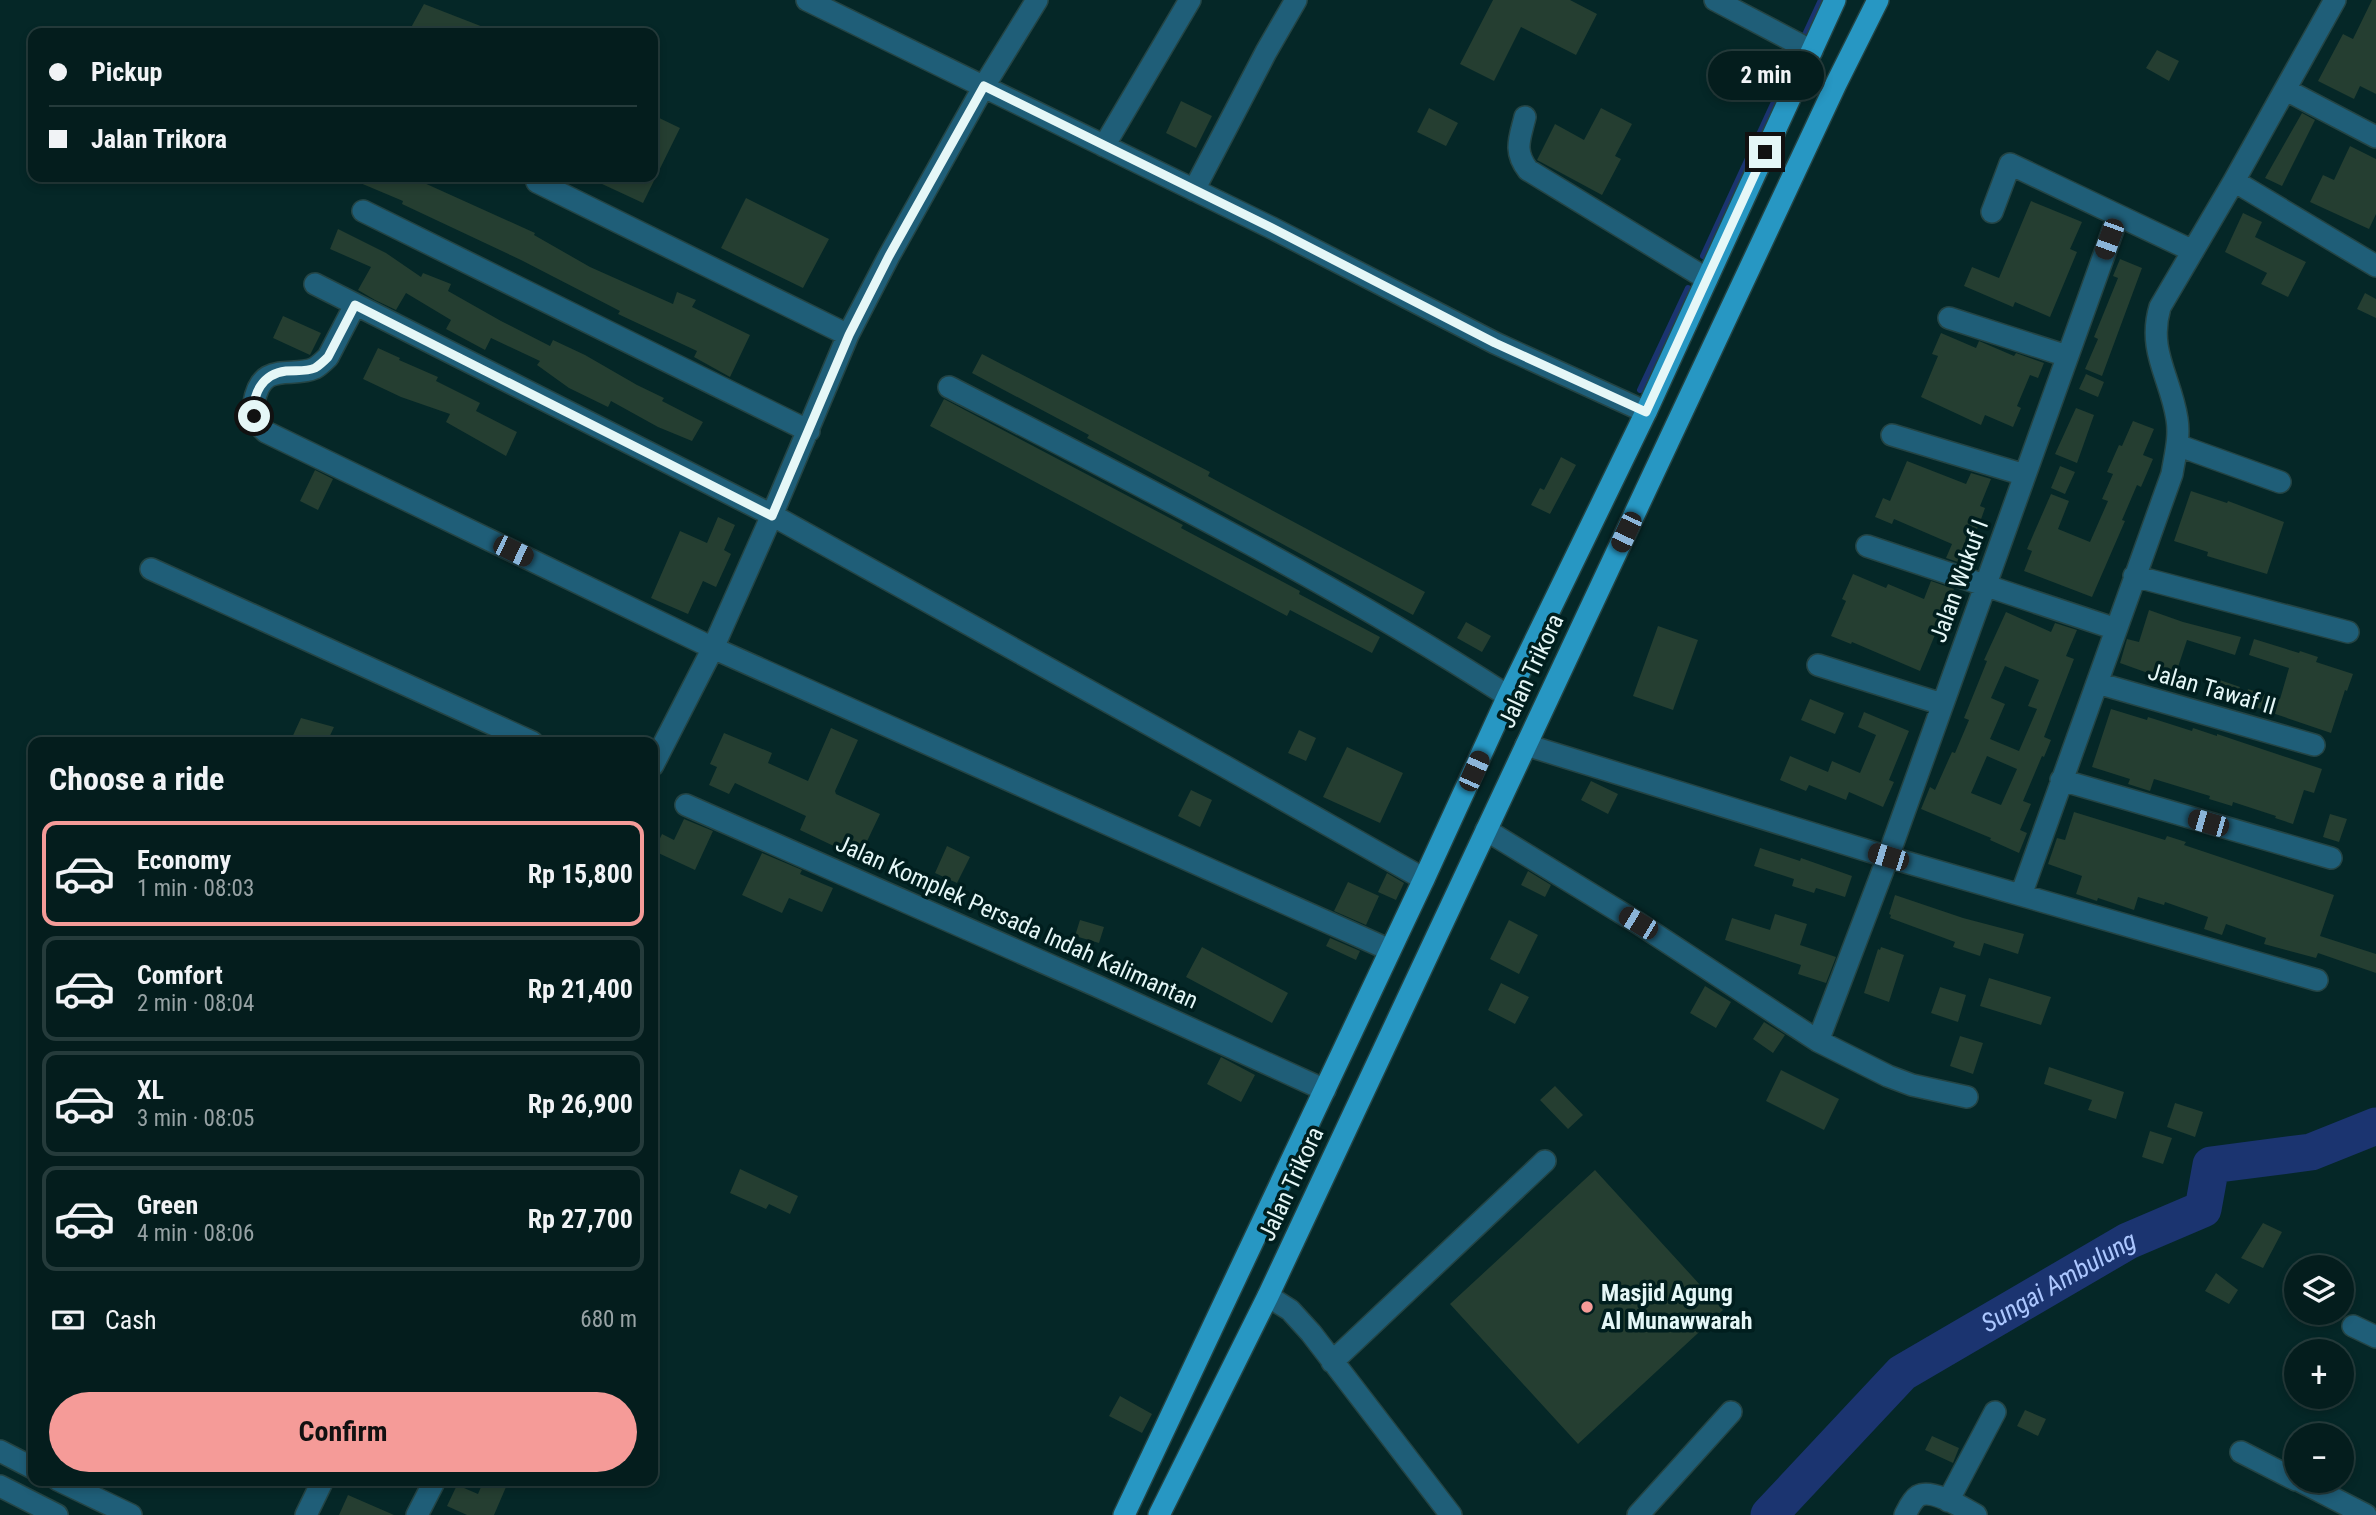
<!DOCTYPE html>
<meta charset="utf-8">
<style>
:root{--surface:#041d1d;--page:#0d2626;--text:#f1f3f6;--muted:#97a2a4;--line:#253b3b;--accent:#f59b98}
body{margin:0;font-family:"Roboto Condensed",sans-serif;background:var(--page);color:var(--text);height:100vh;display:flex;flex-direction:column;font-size:26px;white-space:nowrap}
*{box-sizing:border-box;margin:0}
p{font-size:23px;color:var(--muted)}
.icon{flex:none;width:38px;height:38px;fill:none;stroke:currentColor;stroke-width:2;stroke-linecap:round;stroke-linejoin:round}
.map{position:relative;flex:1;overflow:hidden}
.details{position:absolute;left:28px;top:737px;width:630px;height:749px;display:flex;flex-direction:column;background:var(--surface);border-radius:14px;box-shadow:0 4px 10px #0003,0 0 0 2px var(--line)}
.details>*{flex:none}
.banner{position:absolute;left:28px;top:28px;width:630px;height:154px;border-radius:14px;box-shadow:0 4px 10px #0003,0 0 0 2px var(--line);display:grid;align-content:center;height:154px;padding:0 21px;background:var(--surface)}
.tools{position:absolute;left:2284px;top:1255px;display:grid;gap:14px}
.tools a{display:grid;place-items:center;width:70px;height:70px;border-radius:50%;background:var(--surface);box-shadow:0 4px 10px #0003,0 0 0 2px var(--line);font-size:35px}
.end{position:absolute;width:32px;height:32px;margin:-16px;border:9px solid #e5f7f7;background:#111;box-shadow:0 0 0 4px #111}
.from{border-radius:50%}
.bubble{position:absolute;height:49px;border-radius:24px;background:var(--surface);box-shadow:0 4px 10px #0003,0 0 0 2px var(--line);font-size:23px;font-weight:700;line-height:49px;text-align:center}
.car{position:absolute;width:21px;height:42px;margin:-21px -10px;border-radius:9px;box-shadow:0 0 5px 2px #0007;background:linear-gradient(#222 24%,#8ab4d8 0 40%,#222 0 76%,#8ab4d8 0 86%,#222 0)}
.banner b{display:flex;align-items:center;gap:24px;height:66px;font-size:26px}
.banner b+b{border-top:2px solid var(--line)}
.banner i{width:18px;height:18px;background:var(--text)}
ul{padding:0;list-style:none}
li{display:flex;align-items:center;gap:21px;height:105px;margin:0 14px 10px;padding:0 7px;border:4px solid var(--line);border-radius:14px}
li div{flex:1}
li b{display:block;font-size:26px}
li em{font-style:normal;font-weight:700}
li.selected{border-color:var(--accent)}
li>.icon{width:63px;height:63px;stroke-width:1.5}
h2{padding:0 21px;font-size:32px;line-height:84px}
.pay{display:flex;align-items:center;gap:18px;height:77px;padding:0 21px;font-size:26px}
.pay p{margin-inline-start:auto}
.action{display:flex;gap:14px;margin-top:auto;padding:14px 21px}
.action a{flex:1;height:80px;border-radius:42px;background:var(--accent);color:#111;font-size:28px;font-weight:700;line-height:80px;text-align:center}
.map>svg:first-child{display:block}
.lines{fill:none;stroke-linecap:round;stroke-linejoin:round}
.stream{stroke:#1b3470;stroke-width:6}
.river{stroke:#1b3470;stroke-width:37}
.building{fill:#253e31;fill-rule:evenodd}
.minor-casing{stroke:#244444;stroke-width:24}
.major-casing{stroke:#244444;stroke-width:24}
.minor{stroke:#1f5e78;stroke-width:21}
.major{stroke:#2797c3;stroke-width:21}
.route{stroke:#e5f7f7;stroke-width:9}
.poi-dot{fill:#f59b98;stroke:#001e1e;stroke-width:2.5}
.labels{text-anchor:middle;stroke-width:7;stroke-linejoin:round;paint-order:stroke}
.street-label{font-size:24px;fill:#e5f7f7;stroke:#001e1e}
.poi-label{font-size:24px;font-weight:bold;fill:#e5f7f7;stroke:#001e1e;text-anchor:start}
.water-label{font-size:26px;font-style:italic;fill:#acc7ff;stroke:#001e1e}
</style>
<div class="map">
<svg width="2376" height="1515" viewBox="0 0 2376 1515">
<rect width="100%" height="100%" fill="#052727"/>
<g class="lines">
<path class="stream" d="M1703,256L1821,0
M1640,390L1688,288"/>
<path class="river" id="s1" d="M1769,1515L1902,1373L2128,1241L2203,1209L2211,1165L2311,1152L2376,1126"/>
</g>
<path class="building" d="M1493,0H1570L1597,14L1576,55L1521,27L1494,81L1460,64Z
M2372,0H2376V94L2360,86L2354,99L2318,81L2343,34L2353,39Z
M424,4L496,32V33H408Z
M2157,50L2179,61L2169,81L2146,68Z
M1181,101L1212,116L1196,148L1166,133Z
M1429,108L1458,123L1446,146L1417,132Z
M1601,108L1632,124L1615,156L1621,159L1602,195L1537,160L1555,124L1584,140Z
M2302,113L2315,120L2282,186L2265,178Z
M653,115L680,128L643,203L587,177H653Z
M2350,146L2376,159V214L2369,229L2310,202L2323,175L2334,180Z
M346,177H411L535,233L534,235L590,267L673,304L677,292L696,300L692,307L750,335L730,377L694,357L697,351L618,314L620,311L521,260L402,204L403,201Z
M746,198L829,239L803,288L721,248Z
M2031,201L2082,222L2070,249L2077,252L2050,317L2015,302L2013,307L1964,286L1972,267L1999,278Z
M2243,213L2262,222L2255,237L2306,262L2288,297L2261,284L2267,273L2225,252Z
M338,229L386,253L421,277L423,273L451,284L448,291L501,321L550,346L553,340L585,355L637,385L664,398L662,401L703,422L692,441L658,427L611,401L608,407L569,388L537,365L540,361L491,338L485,350L446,329L451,320L406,293L396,310L375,300L358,290L371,267L330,249Z
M2120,259L2142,268L2102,376L2085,369L2098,339L2094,337L2118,278L2113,276Z
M2365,293L2376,299V318L2357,309Z
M283,316L321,333L310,355L273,338Z
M1941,333L1976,348L1979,341L2014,356L2016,353L2044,363L2038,378L2030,375L2017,406L2021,408L2013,427L1985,415L1981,425L1921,397L1938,356L1932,354Z
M378,348L400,358L399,360L438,377L436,381L480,403L476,411L517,432L506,456L446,422L450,414L401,397L363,379Z
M982,354L1210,472L1208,476L1425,592L1413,615L1087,438L1089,435L972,373Z
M2086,374L2104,382L2098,397L2079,389Z
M944,399L1183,525L1181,528L1300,591L1299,594L1380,637L1372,653L1290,610L1287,616L930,426Z
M2076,408L2094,415L2077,463L2055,454Z
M2133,421L2154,429L2143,455L2153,459L2141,487L2137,485L2122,520L2125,521L2092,597L2024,571L2032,551L2027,549L2051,494L2069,501L2058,529L2090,542L2108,501L2102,499L2113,474L2107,472L2119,445L2122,446Z
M1561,457L1576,465L1550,514L1531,505L1540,488L1544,490Z
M1907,461L1966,484L1971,473L1991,479L1980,506L1985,508L1979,525L1961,563L1946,558L1952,544L1894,519L1892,524L1875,517L1883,498L1890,501Z
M2060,466L2075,472L2065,494L2051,488Z
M315,470L333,479L318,510L300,501Z
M2191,491L2227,503L2228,501L2284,522L2267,574L2207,556L2208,552L2174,541Z
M718,517L735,525L724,550L731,554L716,587L703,581L688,614L651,598L680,531L707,543Z
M1853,574L1886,588L1888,584L1924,599L1931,581L1954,589L1920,671L1852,642L1851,644L1831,636L1846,601L1842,599Z
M2149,610L2183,622L2241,637L2235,655L2187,640L2173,682L2120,663L2127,639L2139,642Z
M2006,612L2051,632L2055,623L2077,630L2066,656L2074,659L2044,737L2051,740L2044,757L2042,756L2023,801L2031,804L2020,830L2027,833L2019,853L1990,840L1991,838L1921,809L1930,787L1935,790L1952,752L1955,753L1969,720L1964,718L1987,661L1984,660ZM2005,666L2039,680L2028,706L2037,709L2019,751L1990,739L2005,704L1991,698ZM1987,756L2017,769L2001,805L1971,793Z
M1466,622L1491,636L1482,652L1457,638Z
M1658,626L1698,640L1673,710L1633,696Z
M2254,639L2299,653L2300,651L2318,657L2316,662L2353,674L2347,691L2345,690L2331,733L2243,703L2248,689L2280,699L2289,668L2249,655Z
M2217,679L2240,687L2235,703L2212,696Z
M1810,699L1844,713L1835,734L1801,720Z
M2111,709L2147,720L2148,717L2192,731L2193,728L2217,736V734L2322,769L2314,793L2304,790L2293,824L2275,818L2276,816L2233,802L2232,806L2209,799L2210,796L2154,779L2150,791L2128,784L2130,779L2092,767Z
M1864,712L1909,731L1889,780L1894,782L1883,807L1849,792L1846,800L1809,785L1806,791L1780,780L1790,756L1828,772L1832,761L1860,773L1876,735L1858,727Z
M301,718L334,727L327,742H290Z
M831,728L858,740L835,791L836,794L880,814L859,858L800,830L806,816L735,783L729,794L709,785L717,767L710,764L724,733L772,753L768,763L808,781Z
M1299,730L1316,738L1306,761L1288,753Z
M1347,747L1403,773L1380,823L1323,797Z
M1591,781L1618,794L1608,814L1581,800Z
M1191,790L1212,800L1200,827L1178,816Z
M2074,812L2165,840L2167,836L2186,842L2184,845L2334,895L2320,936L2376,954V973L2318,953L2316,958L2264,944L2266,938L2226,924L2222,935L2204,929L2208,917L2165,902L2164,905L2138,897L2134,910L2098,898L2097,901L2076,894L2082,876L2048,864L2057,838L2065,840Z
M2330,814L2347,819L2339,842L2323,837Z
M684,819L713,831L695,870L654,851L662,834L674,840Z
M947,846L970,857L957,883L935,873Z
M1760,848L1800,861L1801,858L1852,876L1845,897L1816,888L1814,893L1792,886L1794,879L1754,866Z
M762,853L802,870L800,874L833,888L822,912L789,898L782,913L742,895Z
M1528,871L1551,885L1545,897L1521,885Z
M1387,873L1404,883L1396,900L1378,892Z
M1348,882L1379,896L1366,925L1334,911Z
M1895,895L1963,918L2024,934L2018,954L1984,943L1980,956L1953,947L1955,942L1890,918L1891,915L1889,914Z
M1775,914L1807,924L1800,945L1836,957L1826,983L1798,974L1801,965L1725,940L1732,918L1770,930Z
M1080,920L1104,927L1099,943L1075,936Z
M1509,920L1538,935L1519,974L1490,959Z
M1330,938L1360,951L1356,960L1326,946Z
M1202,947L1288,993L1272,1023L1186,977Z
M1881,947L1904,955L1889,1002L1864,993L1878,949L1880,950Z
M1989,978L2051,997L2041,1025L1980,1006Z
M1501,983L1529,997L1515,1024L1488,1010Z
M1705,986L1731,1002L1716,1028L1690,1013Z
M1940,987L1966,995L1958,1022L1931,1013Z
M1764,1022L1785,1035L1773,1053L1753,1039Z
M1960,1036L1983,1043L1973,1074L1950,1066Z
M1221,1057L1255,1075L1241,1102L1207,1084Z
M2049,1067L2124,1092L2116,1119L2088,1110L2092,1100L2044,1084Z
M1781,1070L1839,1099L1824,1130L1766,1101Z
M1555,1086L1583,1115L1568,1129L1540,1100Z
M2175,1103L2203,1112L2195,1137L2167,1127Z
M2150,1131L2172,1138L2163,1164L2142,1157Z
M740,1169L798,1196L790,1214L769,1204L766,1209L730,1193Z
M1595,1170L1723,1310L1578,1444L1450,1304Z
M2263,1223L2282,1232L2263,1268L2241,1258Z
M2216,1273L2238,1290L2229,1304L2205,1291Z
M1120,1396L1152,1414L1142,1433L1109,1416Z
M2025,1410L2046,1419L2038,1436L2017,1426Z
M1932,1436L1959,1448L1953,1463L1925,1450Z
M484,1480H509L494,1515H467L447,1506L457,1485L478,1494Z
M348,1495L394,1515H339Z"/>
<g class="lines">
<defs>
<path id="minor" d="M807,0L1272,228L1495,343L1646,412
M1715,0L1812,51
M2286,90L2376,137
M1525,117C1520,138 1513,151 1528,170L1707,279
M1104,146L1190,0
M2234,181L2376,266
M537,182L848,335
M1194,190L1266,52L1296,0
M363,211L809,431
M1992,212L2010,164L2193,251
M315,284L772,515L1226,767L1424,879
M355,305L328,357C324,361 320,365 315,368C292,379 261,359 254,403C252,415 257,424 266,432L713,648L1390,950
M1949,318L2067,356
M949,387C1138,484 1329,580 1508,696
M1892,435L2025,475
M2177,445L2280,482
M1867,546L2116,629
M151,569L532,742
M2134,576L2348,632
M1818,665L1942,704
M2097,683L2314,745
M1526,745L1888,857L2317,980
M653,765L713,648L772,515L848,335L889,256L984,86L1037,0
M2061,780L2331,858
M686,805L1097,986L1325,1090
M1486,830L1638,923L1818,1041L1888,1076L1912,1085L1967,1097
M2021,895L2172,474C2175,455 2180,438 2177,419C2171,378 2147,351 2160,307L2234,181L2335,0
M1818,1041L1888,857L2118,216
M1268,1296L1290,1310L1311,1333L1451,1515
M2353,1326L2376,1337
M1332,1362L1545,1161
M0,1451L33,1468
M2241,1452L2296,1480
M58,1480L131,1515
M2298,1480L2366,1515
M0,1486L57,1515
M1948,1501L1995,1412
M306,1515L323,1480
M417,1515L435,1480
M1638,1515L1731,1412
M1905,1515C1908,1509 1912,1500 1918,1496C1932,1488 1963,1508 1976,1515"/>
<path id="major" d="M1124,1515L1424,879L1508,696L1646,412L1835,0
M1159,1515L1268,1296L1836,84L1878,0"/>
</defs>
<use href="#minor" class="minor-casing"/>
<use href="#major" class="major-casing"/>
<use href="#minor" class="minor"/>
<use href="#major" class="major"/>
</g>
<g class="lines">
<path class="route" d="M254,416C252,394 262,374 286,371C296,370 306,372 315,368C320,365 324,361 328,357L355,305L772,516L849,335L889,256L984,86L1272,228L1495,343L1646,412L1765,152"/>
</g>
<circle class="poi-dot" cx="1587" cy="1307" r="7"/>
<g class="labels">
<g class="street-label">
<text transform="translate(1959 581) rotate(-70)" y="8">Jalan Wukuf I</text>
<text transform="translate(1531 671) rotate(-65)" y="8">Jalan Trikora</text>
<text transform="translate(2212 689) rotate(16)" y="8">Jalan Tawaf II</text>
<text transform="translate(1017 922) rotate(24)" y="8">Jalan Komplek Persada Indah Kalimantan</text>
<text transform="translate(1291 1184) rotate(-65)" y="8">Jalan Trikora</text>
</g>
<g class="poi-label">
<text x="1601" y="1301">Masjid Agung<tspan x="1601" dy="28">Al Munawwarah</tspan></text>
</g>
<g class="water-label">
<text dy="9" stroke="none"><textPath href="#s1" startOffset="376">Sungai Ambulung</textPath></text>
</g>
</g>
</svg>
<div class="tools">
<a><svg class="icon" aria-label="layers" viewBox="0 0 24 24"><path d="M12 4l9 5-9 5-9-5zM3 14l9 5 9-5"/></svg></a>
<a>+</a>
<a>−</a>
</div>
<i class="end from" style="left:254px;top:416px"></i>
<i class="end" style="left:1765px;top:152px"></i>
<div class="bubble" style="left:1708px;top:51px;width:116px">2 min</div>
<i class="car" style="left:2109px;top:239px;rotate:200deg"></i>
<i class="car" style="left:1626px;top:532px;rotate:205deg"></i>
<i class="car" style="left:513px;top:551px;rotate:116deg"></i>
<i class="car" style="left:1474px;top:771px;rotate:24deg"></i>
<i class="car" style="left:2208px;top:823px;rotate:286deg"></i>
<i class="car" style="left:1888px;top:857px;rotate:287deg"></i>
<i class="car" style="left:1638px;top:923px;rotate:301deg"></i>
<div class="banner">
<b><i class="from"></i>Pickup</b>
<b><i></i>Jalan Trikora</b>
</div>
<section class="details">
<h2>Choose a ride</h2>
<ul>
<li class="selected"><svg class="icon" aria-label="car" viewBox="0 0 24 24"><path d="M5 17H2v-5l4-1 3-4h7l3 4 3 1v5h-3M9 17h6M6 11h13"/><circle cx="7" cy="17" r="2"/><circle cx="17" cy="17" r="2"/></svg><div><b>Economy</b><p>1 min · 08:03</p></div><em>Rp 15,800</em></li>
<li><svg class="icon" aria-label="car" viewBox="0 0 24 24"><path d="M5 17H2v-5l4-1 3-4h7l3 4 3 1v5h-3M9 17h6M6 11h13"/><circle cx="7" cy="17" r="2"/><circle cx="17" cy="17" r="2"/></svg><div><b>Comfort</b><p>2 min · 08:04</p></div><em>Rp 21,400</em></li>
<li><svg class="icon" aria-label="car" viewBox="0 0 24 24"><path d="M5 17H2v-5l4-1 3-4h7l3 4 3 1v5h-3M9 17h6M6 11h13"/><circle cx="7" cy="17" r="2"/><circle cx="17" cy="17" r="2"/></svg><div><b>XL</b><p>3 min · 08:05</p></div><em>Rp 26,900</em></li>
<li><svg class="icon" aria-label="car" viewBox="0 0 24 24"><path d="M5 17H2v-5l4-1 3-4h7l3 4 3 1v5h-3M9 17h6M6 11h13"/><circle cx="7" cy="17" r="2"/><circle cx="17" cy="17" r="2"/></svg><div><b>Green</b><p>4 min · 08:06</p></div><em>Rp 27,700</em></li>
</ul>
<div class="pay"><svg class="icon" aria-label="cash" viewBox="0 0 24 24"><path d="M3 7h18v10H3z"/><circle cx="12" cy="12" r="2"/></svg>Cash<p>680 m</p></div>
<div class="action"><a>Confirm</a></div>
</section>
</div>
